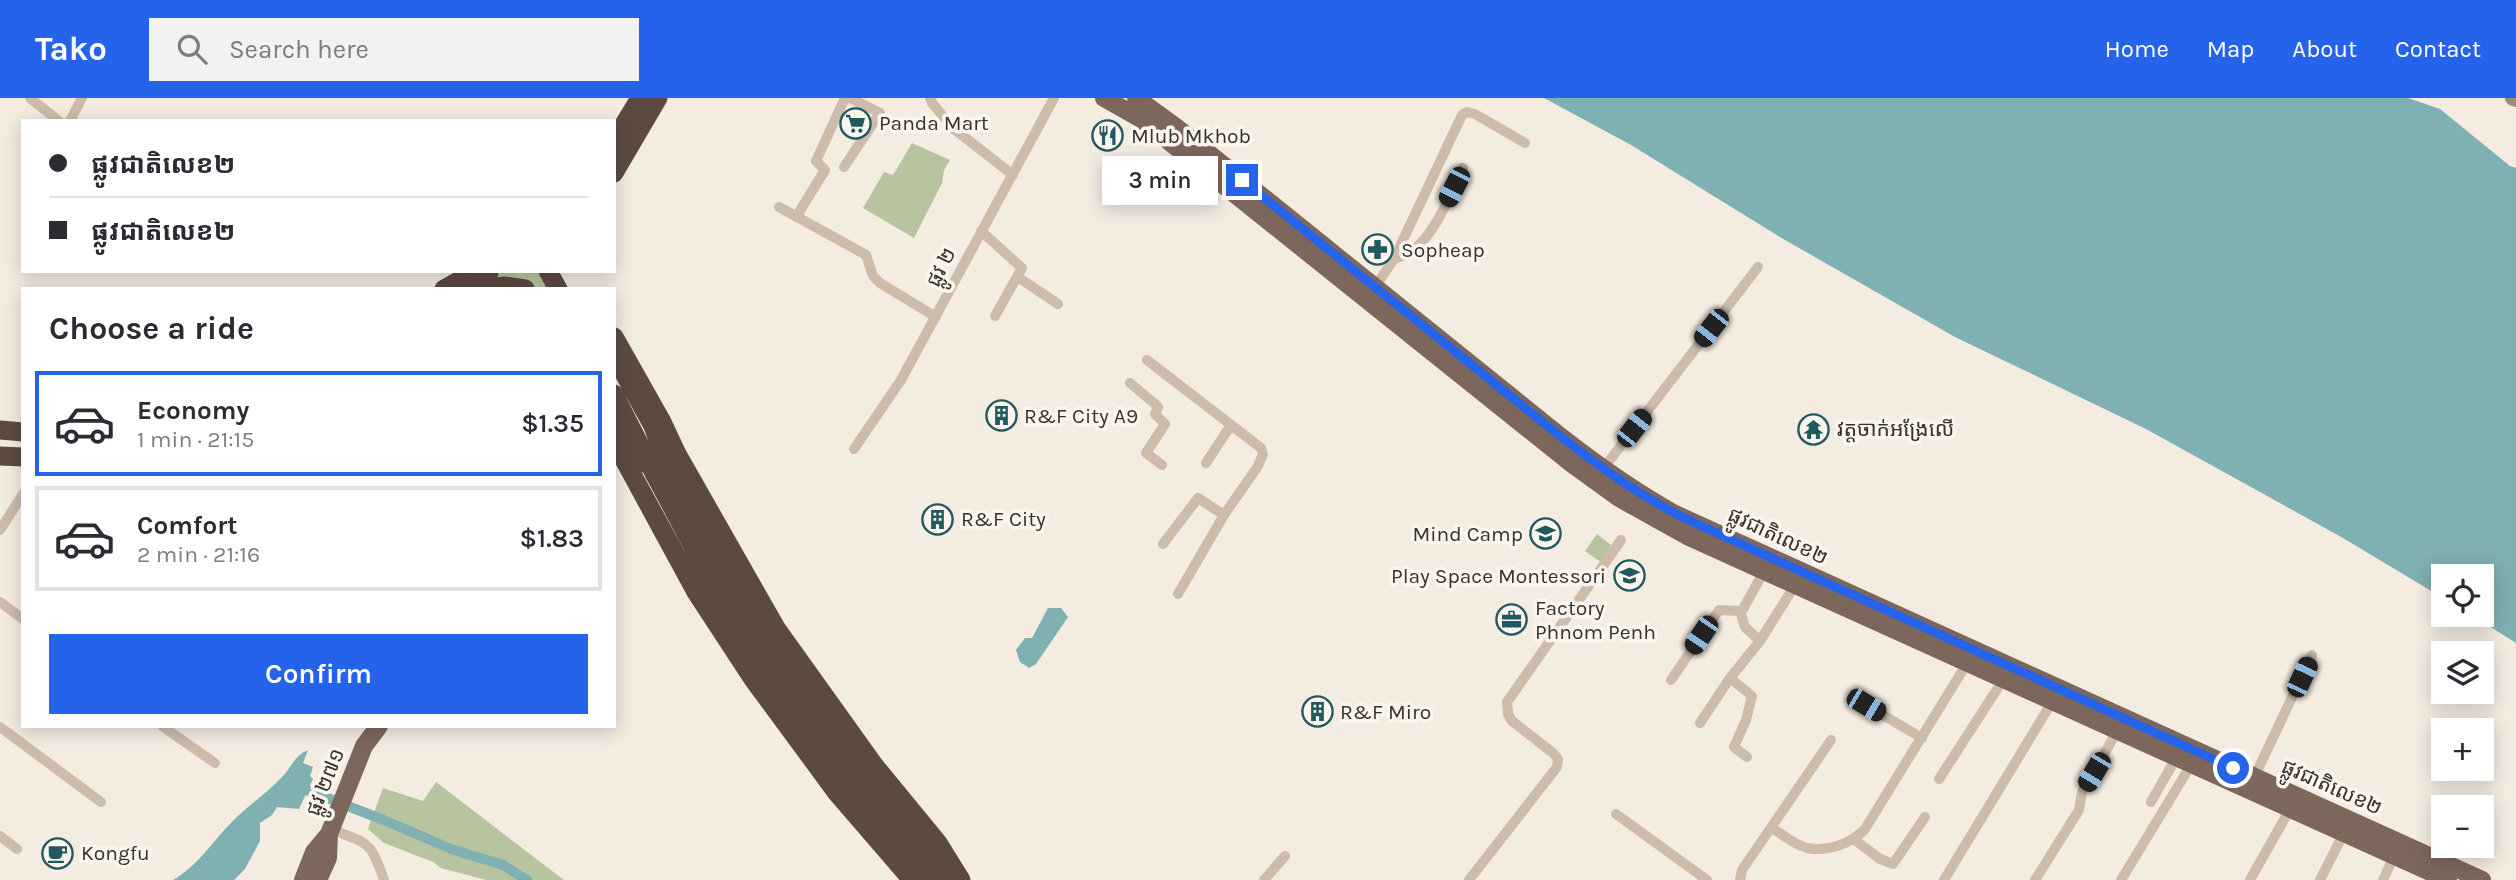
<!DOCTYPE html>
<meta charset="utf-8">
<style>
:root{--surface:#fff;--page:#f2f2f3;--text:#2b2b33;--muted:#7c7c81;--line:#e1e1e2;--accent:#2563eb}
body{margin:0;font-family:Karla,"Noto Sans Khmer",sans-serif;background:var(--page);color:var(--text);height:100vh;display:flex;flex-direction:column;font-size:26px;white-space:nowrap}
*{box-sizing:border-box;margin:0}
p{font-size:23px;color:var(--muted)}
.icon{flex:none;width:38px;height:38px;fill:none;stroke:currentColor;stroke-width:2;stroke-linecap:round;stroke-linejoin:round}
.map{position:relative;flex:1;overflow:hidden}
.sheet{position:absolute;left:21px;top:189px;width:595px;height:441px;display:flex;flex-direction:column;background:var(--surface);border-radius:0px;box-shadow:0 4px 18px #0003}
.sheet>*{flex:none}
.hud{position:absolute;left:21px;top:21px;width:595px;height:154px;border-radius:0px;box-shadow:0 4px 18px #0003;display:grid;align-content:center;height:154px;padding:0 28px;background:var(--surface)}
.buttons{position:absolute;left:2431px;top:466px;display:grid;gap:14px}
.buttons a{display:grid;place-items:center;width:63px;height:63px;border-radius:0px;background:var(--surface);box-shadow:0 4px 18px #0003;font-size:35px}
.end{position:absolute;width:32px;height:32px;margin:-16px;border:9px solid #2563eb;background:#fff;box-shadow:0 0 0 4px #fff}
.from{border-radius:50%}
.bubble{position:absolute;height:49px;border-radius:0px;background:var(--surface);box-shadow:0 4px 18px #0003;font-size:23px;font-weight:600;line-height:49px;text-align:center}
.car{position:absolute;width:21px;height:42px;margin:-21px -10px;border-radius:9px;box-shadow:0 0 5px 2px #0007;background:linear-gradient(#222 24%,#8ab4d8 0 40%,#222 0 76%,#8ab4d8 0 86%,#222 0)}
.hud b{display:flex;align-items:center;gap:24px;height:66px;font-size:26px}
.hud b+b{border-top:2px solid var(--line)}
.hud i{width:18px;height:18px;background:var(--text)}
ul{padding:0;list-style:none}
li{display:flex;align-items:center;gap:21px;height:105px;margin:0 14px 10px;padding:0 14px;border:4px solid var(--line);border-radius:0px}
li div{flex:1}
li b{display:block;font-size:26px}
li em{font-style:normal;font-weight:600}
li.on{border-color:var(--accent)}
li>.icon{width:63px;height:63px;stroke-width:1.5}
h2{padding:0 28px;font-size:32px;line-height:84px}
.cta{display:flex;gap:14px;margin-top:auto;padding:14px 28px}
.cta a{flex:1;height:80px;border-radius:0px;background:var(--accent);color:#fff;font-size:28px;font-weight:600;line-height:80px;text-align:center}
header{display:flex;align-items:center;gap:42px;box-sizing:border-box;height:98px;padding:0 35px;background:var(--accent);color:#fff}
header strong{font-size:33px}
nav{display:flex;gap:38px;margin-inline-start:auto;font-size:24px}
.search{width:490px;height:63px;background:var(--page);display:flex;align-items:center;gap:18px;box-sizing:border-box;padding:0 24px;border-radius:0px;color:var(--muted);font-size:26px}
.map>svg:first-child{display:block}
.green{fill:#b8c4a0}
.water{fill:#7fb0b2}
.lines{fill:none;stroke-linecap:round;stroke-linejoin:round}
.canal{stroke:#7fb0b2;stroke-width:10}
.street{stroke:#cdbbac;stroke-width:10}
.secondary{stroke:#a18a7d;stroke-width:16}
.primary{stroke:#7d675c;stroke-width:18}
.highway{stroke:#5c4a42;stroke-width:19}
.highway-bridge{stroke:#5c4a42;stroke-width:19}
.route{stroke:#2563eb;stroke-width:9}
.labels{text-anchor:middle;stroke-width:7;stroke-linejoin:round;paint-order:stroke}
.poi-label{font-size:21px;fill:#3b302b;stroke:#fbf5ee;text-anchor:start}
.street-label{font-size:21px;fill:#3b302b;stroke:#fbf5ee}
</style>
<header>
<strong>Tako</strong>
<div class="search"><svg class="icon" aria-label="search" viewBox="0 0 24 24"><circle cx="10" cy="10" r="6"/><path d="M15 15l6 6"/></svg>Search here</div>
<nav><a>Home</a><a>Map</a><a>About</a><a>Contact</a></nav>
</header>
<div class="map">
<svg width="2516" height="782" viewBox="0 0 2516 782">
<rect width="100%" height="100%" fill="#f4ebe1"/>
<path class="green" d="M912,45L950,62L944,72L942,85L914,140L863,110L884,74L893,77Z
M501,173H538L551,191H487Z
M1597,436L1611,447L1602,465L1585,453Z
M436,684L564,782H486L441,770L433,764L384,745L368,731L383,690L423,703Z"/>
<path class="water" d="M1544,0H2408L2440,11L2510,68L2516,70V545L2470,516H2482V478H2443V500L2343,440L2146,331L1955,239L1785,142L1631,47Z
M1048,510H1061L1068,519L1036,566L1029,570L1020,564L1016,552L1025,540H1032Z
M308,652L303,665L313,669L310,678L313,681L299,711L277,709L272,717L260,725V743L245,771L234,782H173C201,766 214,740 238,718C252,705 268,694 282,679C291,670 295,657 308,652Z"/>
<g class="lines">
<path class="canal" d="M307,692L386,723L451,751L503,767L527,782"/>
<path class="street" d="M30,0L59,23
M930,0L932,5L954,31L1013,77
M70,23L82,0
M844,69L880,15L850,0
M779,109L866,157L873,178L880,185L936,219
M796,119L825,72L816,63L845,0
M981,133L1022,170L995,218
M1394,161C1399,159 1405,157 1409,155C1434,140 1451,95 1463,70
M1018,179L1058,206
M1375,189L1394,161L1462,17L1467,14L1475,16L1525,45
M1147,262L1261,350L1263,356L1258,368L1224,417L1178,496
M1130,285L1155,306L1158,309L1155,316L1165,326L1146,355L1162,367
M854,351L901,282L1054,0
M1206,365L1231,327
M1603,371L1758,169
M0,432L23,396
M1163,446L1198,400L1224,417
M0,504L23,521
M1740,513L1745,529L1760,543
M1730,580L1752,598L1746,622L1734,649L1747,659
M1671,582L1719,512L1740,513L1743,511L1767,468
M1866,607L1922,640
M1700,625L1730,580L1760,543L1795,487
M162,628L215,665
M0,629L101,704
M1939,681L2003,582
M2252,684L2312,557
M2151,704L2176,660
M1616,716L1707,782
M1772,730C1783,737 1795,747 1807,750C1827,754 1851,746 1865,731L1969,562
M331,731C369,747 370,741 384,782
M0,738L17,751
M1855,742L1880,761L1893,766L1925,719
M1264,782L1285,758
M1469,782L1557,669L1558,661L1553,655L1512,623L1508,616L1507,604L1621,442
M1740,782L1742,772L1831,642
M1944,782L2052,604
M2035,782L2079,712L2082,694L2119,630
M2121,782L2191,667
M2250,782L2290,711
M2320,782L2346,731
M2383,782L2394,758"/>
<path class="secondary" d="M2513,0L2516,1"/>
<path class="primary" d="M1104,0L1141,21L1572,366L1619,400L1687,438L2448,782
M1136,0L1176,29L1560,338C1597,367 1634,393 1675,416L2482,782
M303,782L314,754L329,736L364,648L379,628
M318,782L328,760L329,736"/>
<path class="highway" d="M614,43L640,0
M614,75L658,0
M548,173L558,191
M444,191L473,175
M481,191L505,188L525,191
M614,239L662,324L677,356L776,530L874,667L938,745L961,782
M0,332L23,334
M614,343L696,494L753,581L837,695L912,782
M0,358L23,359
M668,369C699,426 729,486 764,541C818,626 883,704 948,781
M655,377C686,434 715,494 751,549C804,632 868,706 930,782"/>
<path class="highway-bridge" d="M460,191L489,175
M614,257L653,328L668,369
M614,296L655,377
M614,327L624,345L643,365"/>
</g>
<g class="lines">
<path class="route" d="M1242,82L1560,338C1603,371 1645,402 1695,425L2233,670"/>
</g>
<defs>
<symbol id="supermarket-ring" viewBox="-11 -11 22 22"><circle r="9.5" fill="#fbf5ee" stroke="#1f5a5e" stroke-width="1.5"/><path d="M-6-5.5h2.5l.6 2H6L4.5 2H-2.5L-4.4-4H-6ZM-1.5 3.2a1.3 1.3 0 1 0 .1 0ZM3 3.2a1.3 1.3 0 1 0 .1 0Z" fill="#1f5a5e"/></symbol>
<symbol id="restaurant-ring" viewBox="-11 -11 22 22"><circle r="9.5" fill="#fbf5ee" stroke="#1f5a5e" stroke-width="1.5"/><path d="M-5-6h1v4h1v-4h1v4h1v-4h1v5L-1.5 .5V6h-2V.5L-5-1ZM5-6V6H3V1.5H1.5Q1.5-4 5-6Z" fill="#1f5a5e"/></symbol>
<symbol id="pharmacy-ring" viewBox="-11 -11 22 22"><circle r="9.5" fill="#fbf5ee" stroke="#1f5a5e" stroke-width="1.5"/><path d="M-2-6h4v4h4v4h-4v4h-4v-4h-4v-4h4Z" fill="#1f5a5e"/></symbol>
<symbol id="building-ring" viewBox="-11 -11 22 22"><circle r="9.5" fill="#fbf5ee" stroke="#1f5a5e" stroke-width="1.5"/><path d="M-4-6H4V6H1V3H-1V6H-4ZM-2.5-4.3h1.7v1.8h-1.7ZM.8-4.3h1.7v1.8H.8ZM-2.5-1h1.7V.8h-1.7ZM.8-1h1.7V.8H.8Z" fill="#1f5a5e"/></symbol>
<symbol id="temple-ring" viewBox="-11 -11 22 22"><circle r="9.5" fill="#fbf5ee" stroke="#1f5a5e" stroke-width="1.5"/><path d="M0-6L5-2H3V0L6.5 2.5H4V6H1.5V3h-3V6H-4V2.5H-6.5L-3 0V-2H-5Z" fill="#1f5a5e"/></symbol>
<symbol id="university-ring" viewBox="-11 -11 22 22"><circle r="9.5" fill="#fbf5ee" stroke="#1f5a5e" stroke-width="1.5"/><path d="M0-5L7-2L0 1L-7-2ZM-4 1L0 2.5L4 1V4Q0 6-4 4Z" fill="#1f5a5e"/></symbol>
<symbol id="school-ring" viewBox="-11 -11 22 22"><circle r="9.5" fill="#fbf5ee" stroke="#1f5a5e" stroke-width="1.5"/><path d="M0-5L7-2L0 1L-7-2ZM-4 1L0 2.5L4 1V4Q0 6-4 4Z" fill="#1f5a5e"/></symbol>
<symbol id="office-ring" viewBox="-11 -11 22 22"><circle r="9.5" fill="#fbf5ee" stroke="#1f5a5e" stroke-width="1.5"/><path d="M-6-3h4V-5.5h4V-3h4V5H-6ZM-1-4.5V-3h2v-1.5ZM-6 0V1H6V0Z" fill="#1f5a5e"/></symbol>
<symbol id="cafe-ring" viewBox="-11 -11 22 22"><circle r="9.5" fill="#fbf5ee" stroke="#1f5a5e" stroke-width="1.5"/><path d="M-5.5-4.5H6V0H3Q3 3.5 0 3.5H-2.5Q-5.5 3.5-5.5 0ZM3-3.2v2h1.7v-2ZM-6 4.5H4V6H-6Z" fill="#1f5a5e"/></symbol>
</defs>
<g fill-rule="evenodd">
<use href="#supermarket-ring" x="838" y="8" width="35" height="35"/>
<use href="#restaurant-ring" x="1090" y="20" width="35" height="35"/>
<use href="#pharmacy-ring" x="1360" y="134" width="35" height="35"/>
<use href="#building-ring" x="984" y="300" width="35" height="35"/>
<use href="#temple-ring" x="1796" y="314" width="35" height="35"/>
<use href="#building-ring" x="920" y="404" width="35" height="35"/>
<use href="#university-ring" x="1528" y="418" width="35" height="35"/>
<use href="#school-ring" x="1612" y="460" width="35" height="35"/>
<use href="#office-ring" x="1494" y="504" width="35" height="35"/>
<use href="#building-ring" x="1300" y="596" width="35" height="35"/>
<use href="#cafe-ring" x="40" y="738" width="35" height="35"/>
</g>
<g class="labels">
<g class="poi-label">
<text x="879" y="32">Panda Mart</text>
<text x="1131" y="45">Mlub Mkhob</text>
<text x="1401" y="159">Sopheap</text>
<text x="1024" y="325">R&amp;F City A9</text>
<text x="1837" y="338">វត្តចាក់អង្រែលើ</text>
<text x="961" y="428">R&amp;F City</text>
<text x="1523" y="443" text-anchor="end">Mind Camp</text>
<text x="1606" y="485" text-anchor="end">Play Space Montessori</text>
<text x="1535" y="517">Factory<tspan x="1535" dy="24">Phnom Penh</tspan></text>
<text x="1340" y="621">R&amp;F Miro</text>
<text x="81" y="762">Kongfu</text>
</g>
<g class="street-label">
<text transform="translate(941 169) rotate(-63)" y="7">ផ្លូវ ២</text>
<text transform="translate(1778 438) rotate(25)" y="7">ផ្លូវជាតិលេខ២</text>
<text transform="translate(325 684) rotate(-68)" y="7">ផ្លូវ ២៧១</text>
<text transform="translate(2332 689) rotate(24)" y="7">ផ្លូវជាតិលេខ២</text>
</g>
</g>
</svg>
<div class="buttons">
<a><svg class="icon" aria-label="locate" viewBox="0 0 24 24"><circle cx="12" cy="12" r="6"/><path d="M12 2v4M12 18v4M2 12h4M18 12h4"/></svg></a>
<a><svg class="icon" aria-label="layers" viewBox="0 0 24 24"><path d="M12 4l9 5-9 5-9-5zM3 14l9 5 9-5"/></svg></a>
<a>+</a>
<a>−</a>
</div>
<i class="end from" style="left:2233px;top:670px"></i>
<i class="end" style="left:1242px;top:82px"></i>
<div class="bubble" style="left:1102px;top:58px;width:116px">3 min</div>
<i class="car" style="left:1454px;top:89px;rotate:207deg"></i>
<i class="car" style="left:1711px;top:230px;rotate:218deg"></i>
<i class="car" style="left:1634px;top:330px;rotate:38deg"></i>
<i class="car" style="left:1701px;top:537px;rotate:214deg"></i>
<i class="car" style="left:2302px;top:579px;rotate:25deg"></i>
<i class="car" style="left:1866px;top:607px;rotate:121deg"></i>
<i class="car" style="left:2094px;top:674px;rotate:211deg"></i>
<div class="hud">
<b><i class="from"></i>ផ្លូវជាតិលេខ២</b>
<b><i></i>ផ្លូវជាតិលេខ២</b>
</div>
<section class="sheet">
<h2>Choose a ride</h2>
<ul>
<li class="on"><svg class="icon" aria-label="car" viewBox="0 0 24 24"><path d="M5 17H2v-5l4-1 3-4h7l3 4 3 1v5h-3M9 17h6M6 11h13"/><circle cx="7" cy="17" r="2"/><circle cx="17" cy="17" r="2"/></svg><div><b>Economy</b><p>1 min · 21:15</p></div><em>$1.35</em></li>
<li><svg class="icon" aria-label="car" viewBox="0 0 24 24"><path d="M5 17H2v-5l4-1 3-4h7l3 4 3 1v5h-3M9 17h6M6 11h13"/><circle cx="7" cy="17" r="2"/><circle cx="17" cy="17" r="2"/></svg><div><b>Comfort</b><p>2 min · 21:16</p></div><em>$1.83</em></li>
</ul>
<div class="cta"><a>Confirm</a></div>
</section>
</div>
